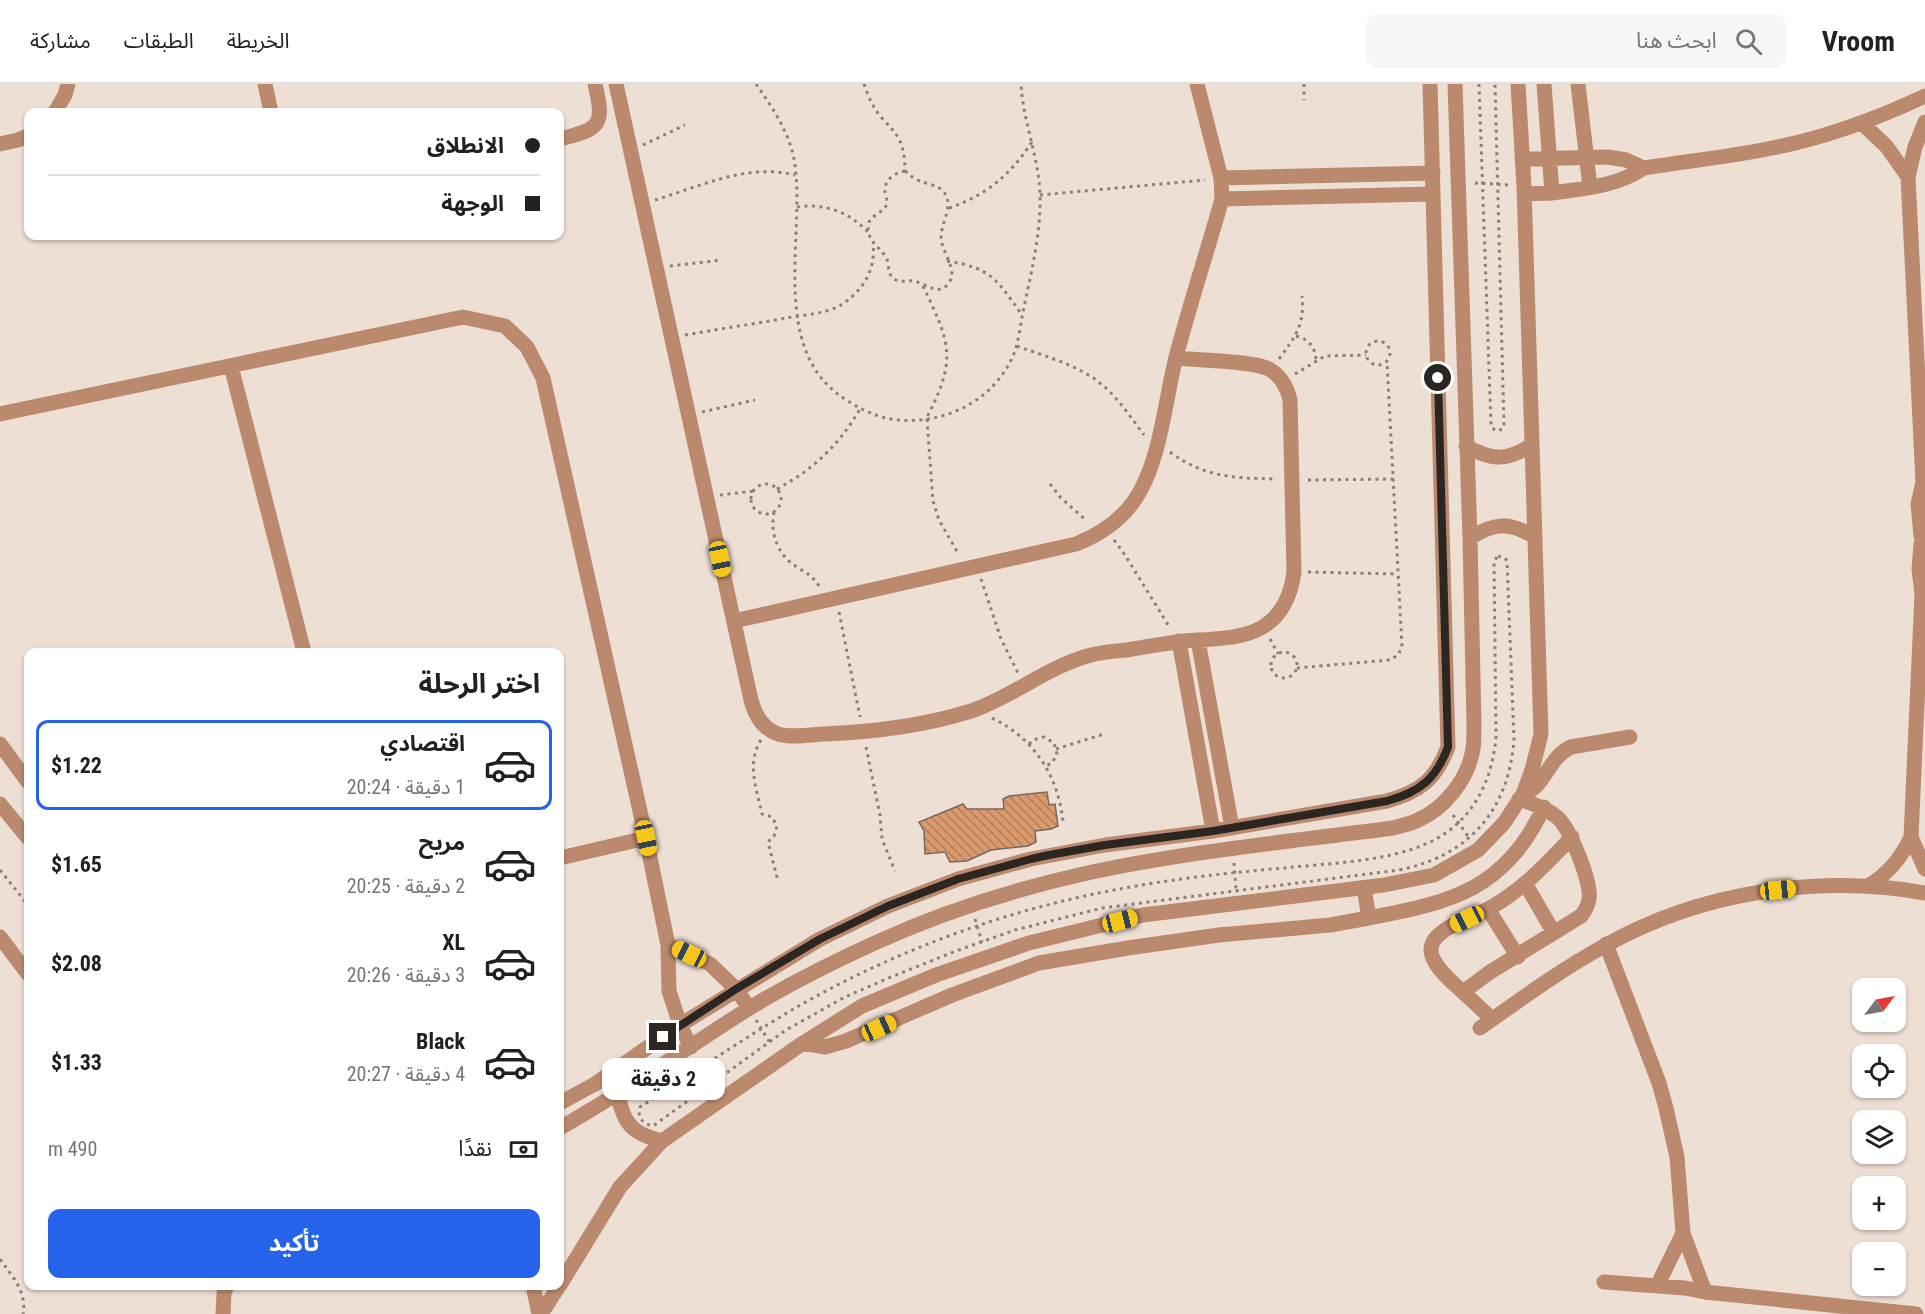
<!DOCTYPE html>
<html lang="ar">
<meta charset="utf-8">
<style>
:root{--surface:#fff;--page:#f6f6f6;--text:#202124;--muted:#757577;--line:#e0e0e0;--accent:#2563eb}
body{margin:0;font-family:"Roboto Condensed","Noto Sans Arabic",sans-serif;background:var(--page);color:var(--text);direction:rtl;height:100vh;display:flex;flex-direction:column;font-size:22px;white-space:nowrap}
*{box-sizing:border-box;margin:0}
p{font-size:20px;color:var(--muted)}
.icon{flex:none;width:33px;height:33px;fill:none;stroke:currentColor;stroke-width:2;stroke-linecap:round;stroke-linejoin:round}
.map{position:relative;flex:1;overflow:hidden;direction:ltr}
.details{position:absolute;left:24px;top:564px;width:540px;height:642px;display:flex;flex-direction:column;background:var(--surface);border-radius:12px;box-shadow:0 2px 4px #0004;direction:rtl}
.details>*{flex:none}
.guide{position:absolute;left:24px;top:24px;width:540px;height:132px;border-radius:12px;box-shadow:0 2px 4px #0004;direction:rtl;display:grid;align-content:center;height:132px;padding:0 24px;background:var(--surface)}
.needle{width:39px;rotate:58deg}
.tools{position:absolute;left:1852px;top:894px;display:grid;gap:12px}
.tools a{display:grid;place-items:center;width:54px;height:54px;border-radius:12px;background:var(--surface);box-shadow:0 2px 4px #0004;font-size:30px}
.end{position:absolute;width:27px;height:27px;margin:-14px;border:8px solid #2b2622;background:#fff;box-shadow:0 0 0 3px #fff}
.from{border-radius:50%}
.bubble{position:absolute;height:42px;border-radius:12px;background:var(--surface);box-shadow:0 2px 4px #0004;font-size:20px;font-weight:700;line-height:42px;text-align:center;direction:rtl}
.car{position:absolute;width:18px;height:36px;margin:-18px -9px;border-radius:8px;box-shadow:0 0 4px 2px #0007;background:linear-gradient(#f5c518 24%,#345 0 40%,#f5c518 0 76%,#345 0 86%,#f5c518 0)}
.guide b{display:flex;align-items:center;gap:21px;height:57px;font-size:22px}
.guide b+b{border-top:2px solid var(--line)}
.guide i{width:15px;height:15px;background:var(--text)}
ul{padding:0;list-style:none}
li{display:flex;align-items:center;gap:18px;height:90px;margin:0 12px 9px;padding:0 12px;border:3px solid transparent;border-radius:12px}
li div{flex:1}
li b{display:block;font-size:22px}
li em{font-style:normal;font-weight:700}
li.current{border-color:var(--accent)}
li>.icon{width:54px;height:54px;stroke-width:1.5}
h2{padding:0 24px;font-size:27px;line-height:72px}
.pay{display:flex;align-items:center;gap:15px;height:66px;padding:0 24px;font-size:22px}
.pay p{margin-inline-start:auto}
.cta{display:flex;gap:12px;margin-top:auto;padding:12px 24px}
.cta a{flex:1;height:69px;border-radius:12px;background:var(--accent);color:#fff;font-size:24px;font-weight:700;line-height:69px;text-align:center}
header{display:flex;align-items:center;gap:36px;box-sizing:border-box;height:84px;padding:0 30px;background:var(--surface);border-bottom:2px solid var(--line)}
header strong{font-size:28px}
nav{display:flex;gap:33px;margin-inline-start:auto;font-size:21px}
.search{width:420px;height:54px;background:var(--page);display:flex;align-items:center;gap:15px;box-sizing:border-box;padding:0 21px;border-radius:12px;color:var(--muted);font-size:22px}
.map>svg:first-child{display:block}
.building{fill:url(#building-back-hatch);stroke:#756860;stroke-width:1.5}
.lines{fill:none;stroke-linecap:round;stroke-linejoin:round}
.path{stroke:#8a8079;stroke-width:3;stroke-dasharray:3 4.5;stroke-linecap:butt}
.minor{stroke:#bb8a6e;stroke-width:15}
.tertiary{stroke:#bb8a6e;stroke-width:15}
.route{stroke:#2b2622;stroke-width:8}
</style>
<header>
<strong>Vroom</strong>
<div class="search"><svg class="icon" aria-label="search" viewBox="0 0 24 24"><circle cx="10" cy="10" r="6"/><path d="M15 15l6 6"/></svg>ابحث هنا</div>
<nav><a>الخريطة</a><a>الطبقات</a><a>مشاركة</a></nav>
</header>
<div class="map">
<svg width="1925" height="1230" viewBox="0 0 1925 1230">
<defs>
<pattern id="building-back-hatch" width="6" height="6" patternUnits="userSpaceOnUse" patternTransform="scale(1.5)"><rect width="6" height="6" fill="#db9a6d"/><path d="M-1 5l2 2M0 0l6 6M5-1l2 2" fill="none" stroke="#b27d59"/></pattern>
</defs>
<rect width="100%" height="100%" fill="#eedfd5"/>
<path class="building" d="M1047,708L1049,721L1055,720L1058,742L1051,745L1035,747L1036,758L1028,762L991,766L967,777L950,778L945,768L925,770L924,747L919,738L963,720L967,725H1004L1003,715L1009,712Z"/>
<g class="lines">
<path class="path" d="M756,0C773,24 791,51 795,81C805,156 768,269 848,317C863,327 880,334 898,336C931,339 966,328 990,305C999,296 1008,284 1013,272C1019,258 1020,242 1023,228C1031,189 1041,151 1040,111C1039,73 1023,38 1021,0
M864,0C868,12 873,24 881,33C888,41 894,46 899,55C904,65 905,76 905,87
M1304,0V16
M1479,0L1491,341L1492,344L1497,347L1502,345L1504,342L1495,0
M643,61L685,41
M905,87C910,91 914,95 920,97C927,100 936,101 942,106C956,120 941,137 941,154C942,168 957,185 950,197C940,214 927,200 914,197C906,196 898,200 892,193C887,188 890,178 885,172C880,164 872,160 869,150C863,128 887,132 887,117C887,115 885,110 885,108C884,96 894,89 905,87Z
M1475,99L1510,101
M1040,111L1205,96
M655,116C701,102 748,79 795,91
M797,123C825,119 849,128 868,148
M949,124C987,111 1010,91 1032,58
M947,177C992,184 997,196 1022,231
M670,182L722,176
M923,202C951,260 957,276 926,335
M685,251C719,245 753,240 786,234C803,231 826,230 841,221C863,207 876,186 873,159
M1296,252C1309,255 1315,263 1316,276
M1366 269a12 12 0 1 1 24 0a12 12 0 1 1-24 0Z
M1017,262C1049,274 1084,282 1109,307C1122,320 1133,336 1144,351
M1279,275C1295,253 1305,241 1302,212
M1295,290L1325,272L1366,271
M702,328L755,316
M927,335L933,417L939,436L959,471
M1170,368C1205,394 1235,394 1277,395
M1308,396L1394,395
M1050,400L1061,414L1087,437
M751 415a15 15 0 1 1 30 0a15 15 0 1 1-30 0Z
M777,405C814,385 839,361 860,325
M720,411L754,407
M774,428C770,449 777,471 797,483C806,489 813,492 819,502
M1114,456L1125,471L1170,544
M1498,472L1505,474L1507,477L1514,655C1509,726 1469,772 1399,786L1102,824L1015,846L956,867L886,895L845,913L786,946L653,1042C643,1040 637,1034 640,1023C692,990 744,954 797,923C891,869 997,829 1104,808C1163,796 1224,789 1284,784C1330,779 1386,778 1428,759C1472,739 1492,698 1496,653L1494,477Z
M1308,488L1398,490
M981,495L1001,555L1018,589
M839,528L860,633
M1270,555L1278,570
M1271 581a13 13 0 1 1 26 0a13 13 0 1 1-26 0Z
M1297,584L1390,576L1398,571L1402,563L1387,278
M992,634C1034,654 1058,692 1063,737
M761,656C746,679 757,706 762,730L772,733L777,742L774,752L768,758L778,797
M1029,660L1033,656L1044,653L1054,659L1057,670L1052,679L1046,682
M866,663L880,731L882,755L895,787
M1056,665L1104,650
M1453,731L1470,755
M1234,779L1236,806
M0,786L28,821
M975,835L982,858
M756,936L770,959
M0,1175C13,1194 27,1207 23,1230"/>
<path class="minor" d="M265,0L271,28
M616,0L751,616C755,631 763,645 778,650C792,654 809,651 824,650C873,648 924,642 971,627C1013,613 1048,582 1091,571C1102,568 1115,567 1127,566C1146,563 1165,559 1185,557C1209,555 1239,556 1261,544C1282,532 1291,511 1294,488L1290,316C1287,303 1281,292 1269,285C1254,277 1197,276 1176,274
M1578,0L1590,103
M55,28L65,11L68,0
M1925,38L1915,63L1908,93L1923,398L1925,406
M1862,39L1887,63L1908,93
M560,55C600,45 605,42 595,0
M0,60L18,56L28,52
M1522,75L1608,73L1626,76L1644,84
M1221,94L1433,89
M1552,109C1585,104 1615,103 1644,84C1687,77 1730,73 1772,64C1825,54 1876,35 1925,12
M1524,110L1552,109L1544,0
M1222,115L1433,110
M231,282L304,568
M0,330L463,233L505,242L527,263L543,294L646,754L668,861L669,907L680,941L691,963
M1466,362C1492,377 1507,377 1532,361
M1921,452L1918,420L1923,398
M1470,454C1495,438 1509,438 1535,453
M1921,460L1919,485L1922,510L1911,753L1925,785
M734,537L1076,460C1099,451 1119,438 1134,417C1160,381 1165,316 1176,273C1190,220 1207,168 1222,115L1221,94L1197,0
M1198,556L1232,744
M1179,557L1213,747
M0,660L28,698
M1523,710C1545,704 1548,673 1571,663L1630,653
M0,720L28,754
M560,774L646,754
M1525,799L1554,849
M1868,802C1888,790 1901,775 1911,753
M1488,825L1518,873
M1369,834C1453,818 1504,806 1544,723
M0,853L28,890
M1606,860L1659,999L1666,1024L1677,1073L1683,1149L1705,1208
M668,861L710,880L736,905L749,924
M1463,908C1453,899 1430,880 1431,865C1432,846 1469,834 1484,827C1519,810 1546,780 1572,753
M1492,935L1463,908L1490,888L1581,832C1585,827 1588,822 1589,815C1592,799 1570,744 1557,733C1546,724 1533,720 1519,715
M1480,944C1521,915 1562,885 1606,861C1701,808 1818,790 1925,809
M803,959L825,963L846,957L952,911L1039,879L1128,864L1219,851L1330,841L1369,834L1364,804
M618,1010C623,1040 633,1050 662,1057
M560,1019L595,1000L680,941L820,855L888,822L958,795L1031,775L1105,761L1213,747L1387,717C1420,708 1436,695 1448,663L1430,0
M560,1044C624,1008 685,965 748,925C789,900 833,878 877,858C945,827 1019,804 1092,788C1191,767 1294,757 1393,744C1401,742 1409,740 1416,737C1445,725 1468,695 1473,665C1474,657 1474,649 1474,641L1470,454L1455,0
M1604,1198L1685,1204L1705,1208L1916,1230
M560,1201L620,1103L662,1057L803,959L862,922L936,891L1029,859L1143,831L1384,801L1434,791L1478,766L1504,739L1523,710L1532,686L1541,650L1524,102L1518,0
M1657,1202L1683,1149
M541,1230L559,1202"/>
<path class="tertiary" d="M533,1202L539,1230
M223,1230L224,1209L227,1202"/>
</g>
<g class="lines">
<path class="route" d="M663,953L736,905L820,855L888,822L958,795L1031,775L1049,771L1105,761L1213,747L1387,717C1420,708 1436,695 1448,663L1438,294"/>
</g>
</svg>
<div class="tools">
<a><svg class="needle" viewBox="-14 -14 28 28"><path d="M0-13l5 13h-10z" fill="#e53935"/><path d="M0 13l5-13h-10z" fill="#757577"/></svg></a>
<a><svg class="icon" aria-label="locate" viewBox="0 0 24 24"><circle cx="12" cy="12" r="6"/><path d="M12 2v4M12 18v4M2 12h4M18 12h4"/></svg></a>
<a><svg class="icon" aria-label="layers" viewBox="0 0 24 24"><path d="M12 4l9 5-9 5-9-5zM3 14l9 5 9-5"/></svg></a>
<a>+</a>
<a>−</a>
</div>
<i class="end from" style="left:1438px;top:294px"></i>
<i class="end" style="left:663px;top:953px"></i>
<div class="bubble" style="left:602px;top:974px;width:123px">2 دقيقة</div>
<i class="car" style="left:720px;top:475px;rotate:168deg"></i>
<i class="car" style="left:646px;top:754px;rotate:168deg"></i>
<i class="car" style="left:1778px;top:806px;rotate:84deg"></i>
<i class="car" style="left:1467px;top:835px;rotate:244deg"></i>
<i class="car" style="left:1120px;top:837px;rotate:76deg"></i>
<i class="car" style="left:689px;top:870px;rotate:295deg"></i>
<i class="car" style="left:879px;top:944px;rotate:66deg"></i>
<div class="guide">
<b><i class="from"></i>الانطلاق</b>
<b><i></i>الوجهة</b>
</div>
<section class="details">
<h2>اختر الرحلة</h2>
<ul>
<li class="current"><svg class="icon" aria-label="car" viewBox="0 0 24 24"><path d="M5 17H2v-5l4-1 3-4h7l3 4 3 1v5h-3M9 17h6M6 11h13"/><circle cx="7" cy="17" r="2"/><circle cx="17" cy="17" r="2"/></svg><div><b>اقتصادي</b><p>1 دقيقة · 20:24</p></div><em>$1.22</em></li>
<li><svg class="icon" aria-label="car" viewBox="0 0 24 24"><path d="M5 17H2v-5l4-1 3-4h7l3 4 3 1v5h-3M9 17h6M6 11h13"/><circle cx="7" cy="17" r="2"/><circle cx="17" cy="17" r="2"/></svg><div><b>مريح</b><p>2 دقيقة · 20:25</p></div><em>$1.65</em></li>
<li><svg class="icon" aria-label="car" viewBox="0 0 24 24"><path d="M5 17H2v-5l4-1 3-4h7l3 4 3 1v5h-3M9 17h6M6 11h13"/><circle cx="7" cy="17" r="2"/><circle cx="17" cy="17" r="2"/></svg><div><b>XL</b><p>3 دقيقة · 20:26</p></div><em>$2.08</em></li>
<li><svg class="icon" aria-label="car" viewBox="0 0 24 24"><path d="M5 17H2v-5l4-1 3-4h7l3 4 3 1v5h-3M9 17h6M6 11h13"/><circle cx="7" cy="17" r="2"/><circle cx="17" cy="17" r="2"/></svg><div><b>Black</b><p>4 دقيقة · 20:27</p></div><em>$1.33</em></li>
</ul>
<div class="pay"><svg class="icon" aria-label="cash" viewBox="0 0 24 24"><path d="M3 7h18v10H3z"/><circle cx="12" cy="12" r="2"/></svg>نقدًا<p>490 m</p></div>
<div class="cta"><a>تأكيد</a></div>
</section>
</div>
